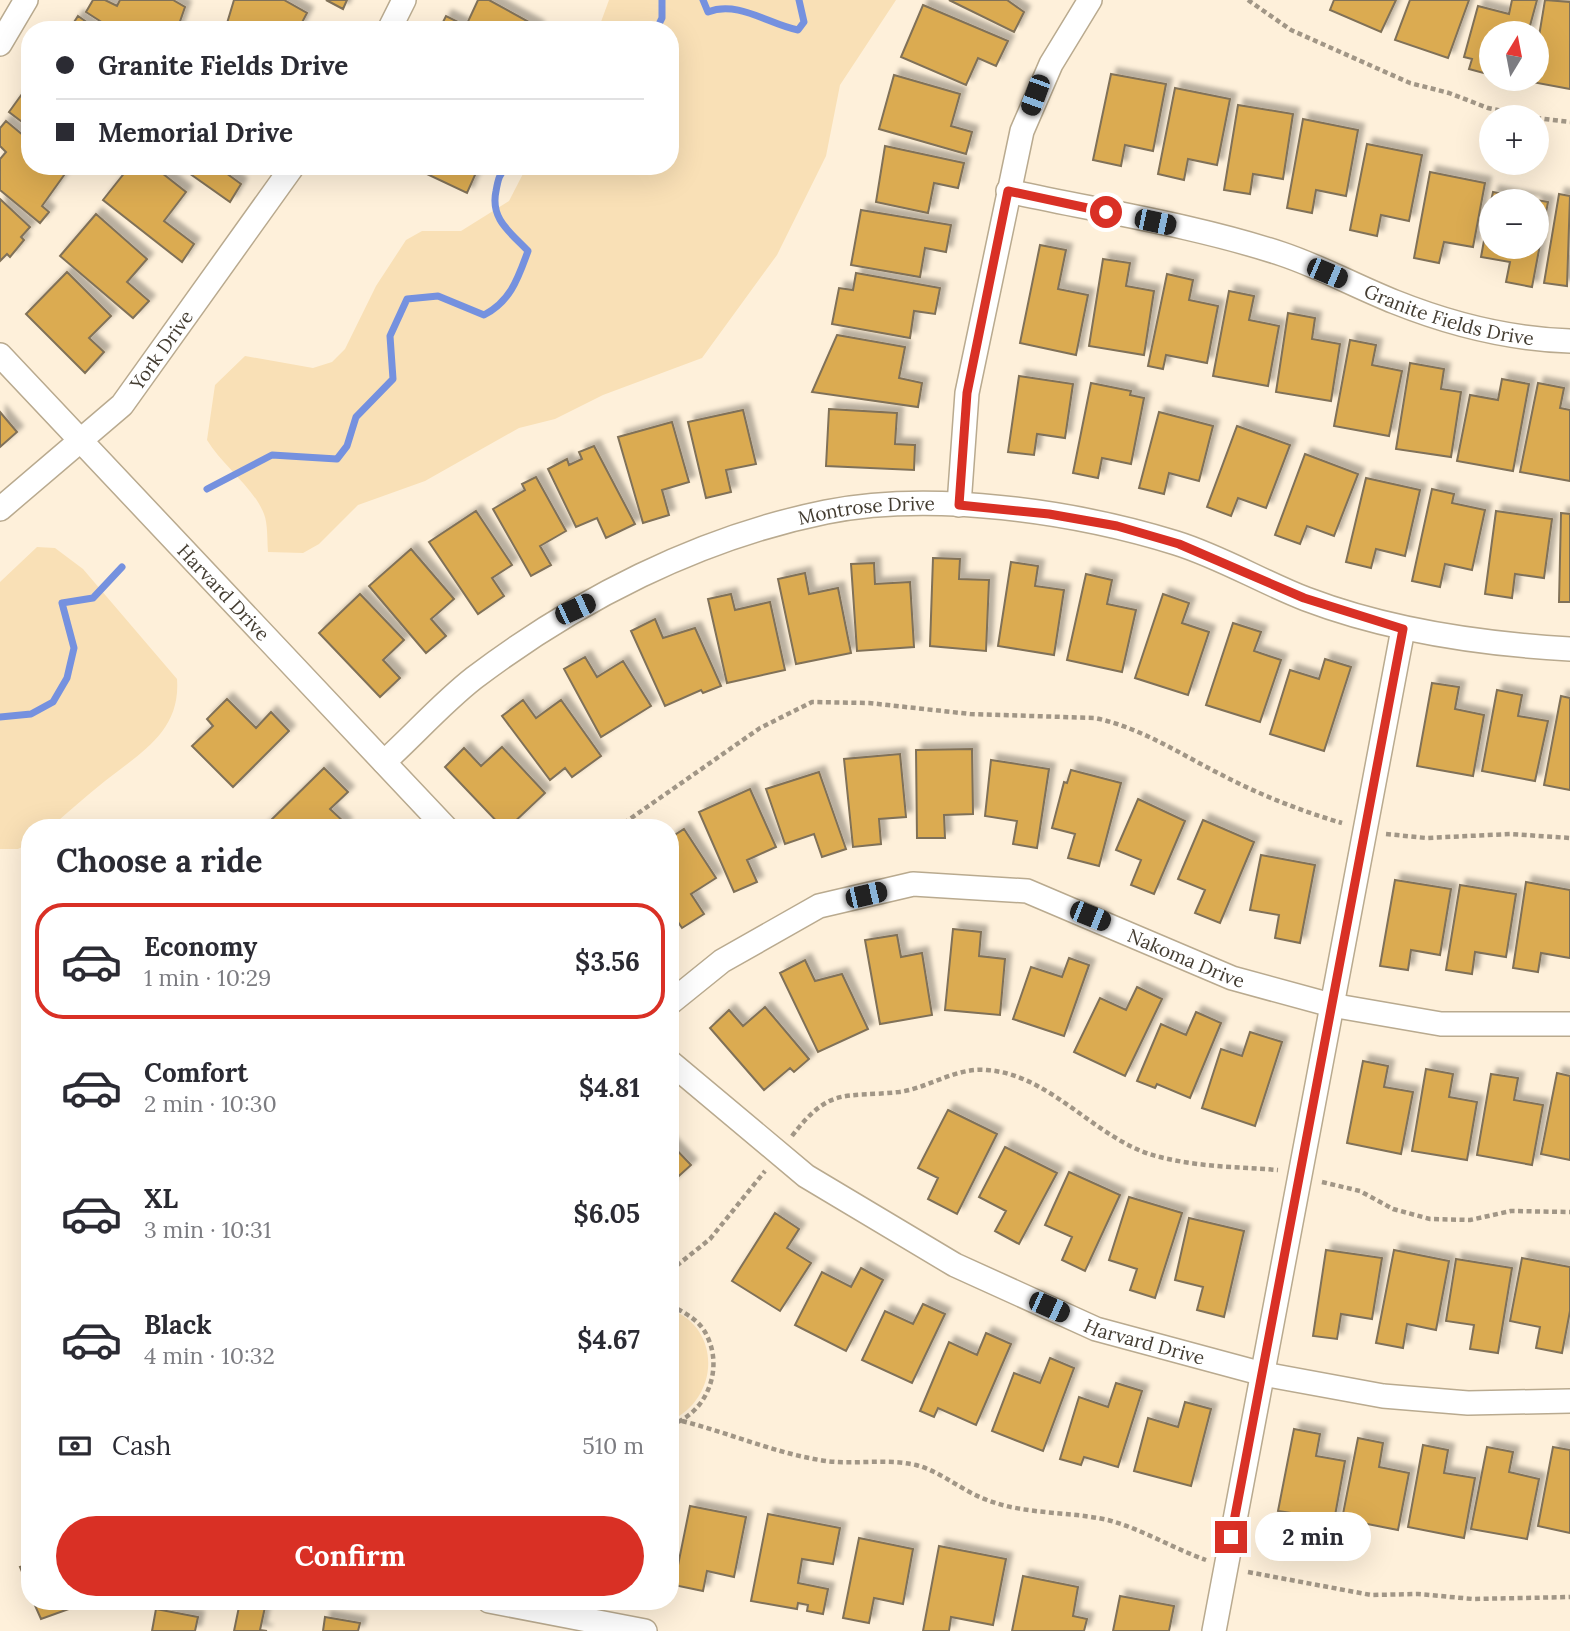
<!DOCTYPE html>
<meta charset="utf-8">
<style>
:root{--surface:#fff;--page:#f7f7f7;--text:#2b2b33;--muted:#7c7c81;--line:#e1e1e2;--accent:#d93025}
body{margin:0;font-family:Lora,serif;background:var(--page);color:var(--text);height:100vh;display:flex;flex-direction:column;font-size:26px;white-space:nowrap}
*{box-sizing:border-box;margin:0}
p{font-size:23px;color:var(--muted)}
.icon{flex:none;width:38px;height:38px;fill:none;stroke:currentColor;stroke-width:2;stroke-linecap:round;stroke-linejoin:round}
.map{position:relative;flex:1;overflow:hidden}
.panel{position:absolute;left:21px;top:819px;width:658px;height:791px;display:flex;flex-direction:column;background:var(--surface);border-radius:28px;box-shadow:0 7px 28px #0002}
.panel>*{flex:none}
.hud{position:absolute;left:21px;top:21px;width:658px;height:154px;border-radius:28px;box-shadow:0 7px 28px #0002;display:grid;align-content:center;height:154px;padding:0 35px;background:var(--surface)}
.needle{width:46px;rotate:10deg}
.buttons{position:absolute;left:1479px;top:21px;display:grid;gap:14px}
.buttons a{display:grid;place-items:center;width:70px;height:70px;border-radius:50%;background:var(--surface);box-shadow:0 7px 28px #0002;font-size:35px}
.end{position:absolute;width:32px;height:32px;margin:-16px;border:9px solid #d93025;background:#fff;box-shadow:0 0 0 4px #fff}
.from{border-radius:50%}
.bubble{position:absolute;height:49px;border-radius:24px;background:var(--surface);box-shadow:0 7px 28px #0002;font-size:23px;font-weight:700;line-height:49px;text-align:center}
.car{position:absolute;width:21px;height:42px;margin:-21px -10px;border-radius:9px;box-shadow:0 0 5px 2px #0007;background:linear-gradient(#222 24%,#8ab4d8 0 40%,#222 0 76%,#8ab4d8 0 86%,#222 0)}
.hud b{display:flex;align-items:center;gap:24px;height:66px;font-size:26px}
.hud b+b{border-top:2px solid var(--line)}
.hud i{width:18px;height:18px;background:var(--text)}
ul{padding:0;list-style:none}
li{display:flex;align-items:center;gap:21px;height:116px;margin:0 14px 10px;padding:0 21px;border:4px solid transparent;border-radius:28px}
li div{flex:1}
li b{display:block;font-size:26px}
li em{font-style:normal;font-weight:700}
li.selected{border-color:var(--accent)}
li>.icon{width:63px;height:63px;stroke-width:1.5}
h2{padding:0 35px;font-size:32px;line-height:84px}
.pay{display:flex;align-items:center;gap:18px;height:77px;padding:0 35px;font-size:26px}
.pay p{margin-inline-start:auto}
.cta{display:flex;gap:14px;margin-top:auto;padding:14px 35px}
.cta a{flex:1;height:80px;border-radius:42px;background:var(--accent);color:#fff;font-size:28px;font-weight:700;line-height:80px;text-align:center}
.map>svg:first-child{display:block}
.green{fill:#f9e0b6}
.lines{fill:none;stroke-linecap:round;stroke-linejoin:round}
.stream{stroke:#7591df;stroke-width:7}
.building{fill:#dbab51;stroke:#807158;stroke-width:2;filter:url(#shadow)}
.minor-casing{stroke:#b9aa8f;stroke-width:26}
.path{stroke:#a19686;stroke-width:4.5;stroke-dasharray:5 3.5;stroke-linecap:butt}
.minor{stroke:#fff;stroke-width:23}
.route{stroke:#d93025;stroke-width:9}
.labels{text-anchor:middle;stroke-width:6;stroke-linejoin:round;paint-order:stroke}
.street-label{font-size:19px;fill:#433c31;stroke:#fef0da}
</style>
<div class="map">
<svg width="1570" height="1631" viewBox="0 0 1570 1631">
<defs>
<filter id="shadow"><feDropShadow dx="6" dy="-6" stdDeviation="2" flood-color="#0004"/></filter>
</defs>
<rect width="100%" height="100%" fill="#fef0da"/>
<path class="green" d="M609,0H896L840,85L826,156L777,255L702,358L603,395L555,419L519,428L425,481L358,505L319,544L303,553L268,552C267,540 268,524 264,514C254,488 222,465 207,440L215,385L245,356L313,368L332,362L345,349L376,286L406,240L422,231H461L509,201L527,166H670V30H598Z
M37,547L55,548L83,569L177,679C181,732 140,753 105,781C86,796 68,812 50,828H30V843L18,849H0V582Z
M670,1309C723,1329 719,1399 670,1421Z"/>
<g class="lines">
<path class="stream" d="M703,0L708,12C738,0 770,25 798,30L804,22L799,0
M656,30L662,18V0
M207,489L272,455L337,459L347,446L356,417L393,379L390,336L407,299L438,296L484,315C511,301 518,278 528,251C510,232 490,219 496,191C498,180 499,174 507,166
M0,717L31,714L53,702L67,678L74,648L62,603L93,598L122,567"/>
</g>
<path class="building" d="M93,0H105L117,6L120,0H173L185,7L177,30H114L86,12Z
M234,0H284L307,13L298,30H225Z
M326,0H347L343,9Z
M478,0H489L538,27L537,30H439L446,16L466,26Z
M949,0H1007L1024,12L1014,32Z
M1334,0H1396L1381,32L1330,10Z
M1410,0H1469L1448,58L1395,40Z
M1512,0H1537L1528,33H1491V75L1469,69L1472,59L1464,57L1478,6L1509,14Z
M1545,0L1570,2V89L1532,82V79H1536V54Z
M923,5L1008,41L996,66L978,58L966,85L901,57Z
M78,16L98,30H69Z
M1111,74L1166,84L1153,151L1125,145L1121,166L1093,160Z
M894,75L960,94L951,126L972,132L966,154L879,129Z
M1175,88L1230,99L1217,165L1188,159L1184,180L1158,174Z
M22,94L30,99V128L9,112Z
M1238,105L1293,114L1283,179L1253,174L1250,194L1224,190Z
M1303,119L1358,130L1346,196L1316,190L1312,213L1287,208Z
M6,121L30,141V166H61L67,171L42,206L49,212L40,223L0,190V159L6,152L0,146V128Z
M1367,144L1422,155L1409,221L1381,215L1377,236L1350,230Z
M885,146L964,163L958,188L934,183L928,213L876,202Z
M130,166H153L186,192L164,221L194,244L182,262L103,200Z
M179,166H231L226,173L241,184L230,202Z
M410,166H479L467,193Z
M1430,172L1485,183L1473,247L1444,242L1439,263L1414,258Z
M1493,192L1548,202L1532,287L1506,282L1510,262L1481,257L1491,202V247H1536V201H1491Z
M1559,194L1570,196L1567,286L1544,283Z
M0,199L30,227L21,237L24,240L10,257L7,254L0,261Z
M861,210L951,225L946,252L925,248L920,277L851,265Z
M96,214L147,259L127,282L149,301L133,318L60,256Z
M1040,245L1066,250L1058,289L1088,295L1076,355L1020,343Z
M1103,259L1130,263L1126,286L1154,291L1144,355L1089,346Z
M67,272L111,316L89,338L104,352L85,373L26,314Z
M856,273L940,288L935,314L914,311L910,338L832,324L839,288L853,290Z
M1167,274L1193,280L1189,300L1218,306L1207,363L1166,355L1163,369L1148,366Z
M1229,291L1254,296L1249,320L1279,326L1268,386L1213,376Z
M1288,313L1315,318L1312,339L1340,344L1331,401L1276,392Z
M837,335L905,347L899,378L922,383L918,407L812,392Z
M1350,340L1376,345L1372,365L1402,371L1389,436L1334,426Z
M1410,363L1444,369L1441,389L1461,392L1451,457L1396,449Z
M1019,376L1073,384L1065,438L1037,434L1034,455L1008,452Z
M1502,379L1529,384L1513,471L1457,461L1470,395L1498,400Z
M1091,383L1131,391L1130,395L1144,398L1131,464L1102,458L1098,478L1073,473Z
M1538,383L1564,388L1560,408L1570,410V481L1520,472Z
M829,409L897,413L895,444L915,445L914,470L826,466Z
M743,410L756,464L726,470L731,492L706,498L688,422Z
M0,412L17,432L0,447Z
M1159,412L1213,426L1199,481L1169,473L1164,494L1139,488Z
M672,422L689,482L662,490L669,515L643,523L618,437Z
M1237,426L1290,445L1266,508L1238,498L1231,516L1207,507Z
M594,446L635,524L606,538L597,518L576,527L548,469L567,459L569,465L582,459L579,452Z
M1305,454L1358,474L1334,536L1307,526L1300,544L1275,535Z
M536,477L566,531L540,546L551,565L531,576L493,509L525,490L522,484Z
M1366,478L1420,490L1405,556L1376,549L1371,568L1346,562Z
M1432,489L1454,494L1452,503L1485,510L1472,570L1445,564L1440,587L1412,581Z
M476,511L512,565L492,578L504,596L478,614L429,542Z
M1496,511L1552,519L1544,578L1515,574L1512,598L1485,594Z
M1561,513L1570,514V602H1559Z
M411,549L454,599L431,619L446,636L426,653L369,586Z
M933,558L960,559L959,579L989,580L986,651L930,646Z
M1011,562L1038,566L1035,586L1064,590L1054,655L998,646Z
M874,563L875,584L910,582L914,647L857,651L851,564Z
M805,573L809,594L838,588L851,653L796,664L778,579Z
M1086,574L1112,580L1107,604L1136,610L1122,672L1067,660Z
M360,594L404,640L383,660L400,678L380,697L319,633Z
M731,594L735,610L770,602L785,670L727,683L708,599Z
M1163,594L1189,603L1182,623L1209,632L1188,695L1135,678Z
M655,619L663,638L695,628L721,686L703,693L701,690L665,706L631,631Z
M1233,623L1261,632L1254,651L1281,660L1260,722L1206,705Z
M585,657L597,677L623,661L651,706L601,737L564,669Z
M1325,659L1351,667L1324,751L1270,734L1290,670L1319,679Z
M1432,683L1459,687L1455,709L1484,715L1473,776L1417,766Z
M1497,690L1522,695L1518,716L1548,721L1535,781L1482,771Z
M1561,696L1570,698V790L1544,785Z
M227,699L256,728L271,712L289,731L233,787L192,746L213,726L207,719Z
M523,700L536,718L561,700L601,756L572,777L565,768L550,780L502,716Z
M502,747L545,793L508,828H503L445,767L464,748L481,766Z
M972,749L973,814L944,815L945,838H917L916,750Z
M900,754L906,817L879,819L881,844L853,847L844,759Z
M991,760L1049,769L1037,848L1013,844L1017,821L985,816Z
M324,768L348,792L330,809L346,824L342,828H263Z
M1071,770L1121,783L1099,866L1068,858L1075,834L1052,828L1064,782L1067,783Z
M819,772L846,849L822,857L814,834L785,844L766,789Z
M750,789L776,847L747,860L757,882L734,892L699,812Z
M1138,799L1185,821L1154,894L1131,885L1141,860L1116,850Z
M1203,820L1254,842L1220,923L1195,913L1205,890L1178,879Z
M684,829L716,878L691,894L704,914L682,928L670,910V838Z
M1261,855L1315,865L1300,943L1275,938L1279,915L1250,910Z
M1395,880L1451,889L1440,955L1411,950L1408,970L1380,966Z
M1526,882L1570,890V958L1541,953L1538,972L1513,968Z
M1460,885L1516,894L1506,957L1475,952L1472,974L1446,970Z
M953,929L981,932L979,956L1005,959L1000,1015L945,1010Z
M897,935L901,957L922,953L932,1015L880,1024L865,940Z
M1069,958L1089,965L1064,1036L1013,1019L1031,967L1062,977Z
M805,960L815,981L842,974L868,1029L818,1052L780,973Z
M1137,987L1162,999L1125,1076L1074,1052L1100,998L1126,1010Z
M765,1007L809,1059L794,1072L790,1068L764,1090L710,1028L729,1010L743,1026Z
M1196,1012L1221,1023L1190,1098L1157,1084L1155,1088L1137,1081L1161,1024L1186,1035Z
M1250,1032L1282,1042L1255,1126L1202,1108L1221,1049L1242,1056Z
M1363,1061L1388,1066L1384,1087L1413,1092L1401,1154L1347,1143Z
M1426,1069L1453,1074L1449,1097L1477,1102L1467,1160L1412,1151Z
M1557,1073L1570,1076V1160L1541,1154Z
M1491,1074L1518,1078L1514,1100L1543,1105L1532,1165L1477,1155Z
M948,1110L997,1134L957,1214L928,1199L938,1178L918,1168Z
M670,1143L691,1165L670,1184Z
M1005,1147L1057,1173L1019,1244L995,1231L1006,1211L979,1197Z
M1069,1172L1120,1195L1085,1271L1062,1260L1072,1237L1045,1225Z
M1129,1197L1182,1213L1155,1298L1130,1290L1137,1269L1109,1260Z
M775,1213L799,1229L787,1248L811,1263L780,1311L732,1281Z
M1189,1218L1244,1231L1224,1317L1197,1310L1203,1287L1175,1280Z
M1326,1250L1382,1258L1372,1319L1341,1314L1337,1339L1313,1336Z
M1394,1250L1449,1261L1436,1330L1407,1324L1403,1348L1376,1343Z
M1522,1258L1570,1267V1311L1562,1353L1536,1348L1540,1327L1510,1321Z
M1456,1259L1512,1268L1498,1353L1470,1349L1474,1325L1446,1321Z
M861,1268L883,1280L846,1351L795,1325L822,1272L851,1287Z
M923,1304L945,1314L912,1383L862,1360L885,1311L913,1324Z
M986,1333L1011,1344L976,1425L938,1408L934,1417L920,1411L949,1342L977,1355Z
M1050,1358L1074,1368L1043,1451L992,1431L1014,1373L1040,1383Z
M1116,1383L1142,1391L1118,1467L1084,1457L1081,1465L1060,1459L1079,1397L1108,1407Z
M1185,1402L1211,1409L1191,1486L1134,1471L1148,1418L1178,1427Z
M1294,1429L1320,1434L1316,1456L1345,1461L1334,1521L1314,1517L1312,1530L1290,1526L1292,1513L1278,1511Z
M1358,1438L1383,1443L1379,1467L1409,1473L1398,1530L1342,1519Z
M1423,1445L1448,1450L1444,1473L1475,1478L1464,1538L1408,1527Z
M1487,1447L1513,1452L1509,1472L1539,1479L1527,1539L1471,1529Z
M1553,1447L1570,1450V1533L1538,1526Z
M690,1506L746,1517L734,1577L707,1571L703,1591L674,1585Z
M768,1514L840,1528L833,1564L802,1559L798,1583L828,1589L823,1614L807,1611L808,1605L798,1603L797,1609L751,1601Z
M859,1538L913,1549L903,1604L874,1598L869,1623L843,1618Z
M939,1546L1006,1559L993,1625L951,1617L949,1631H923Z
M30,1564V1592L20,1567Z
M1023,1576L1078,1587L1073,1616L1087,1619L1084,1631H1012Z
M1120,1596L1174,1606L1169,1631H1113Z
M33,1601H91L41,1619Z
M240,1602L265,1607L260,1630L267,1631H234Z
M156,1609L198,1617L195,1631H152Z
M325,1617L360,1623L358,1631H323Z"/>
<g class="lines">
<defs>
<g id="minor">
<path d="M389,30L404,0"/>
<path d="M0,44L26,0"/>
<path id="s1" d="M1008,191C1099,211 1194,225 1282,254C1321,267 1357,287 1395,302C1450,324 1510,339 1570,341"/>
<path id="s2" d="M0,355L446,828"/>
<path d="M959,505L967,393L1022,131L1051,64L1090,0"/>
<path id="s3" d="M0,509L122,405L293,166"/>
<path id="s4" d="M384,762C414,735 442,703 474,678C577,600 698,538 826,512C932,491 1073,511 1176,543C1221,557 1262,582 1306,599C1390,631 1481,644 1570,649"/>
<path id="s5" d="M670,1003L722,961L819,906L913,884L1027,891L1232,978L1331,1005L1441,1024H1570"/>
<path id="s6" d="M670,1062L806,1176L955,1265L1096,1329L1263,1374L1383,1396L1468,1403L1570,1401"/>
<path d="M489,1601L645,1631"/>
<path d="M1214,1631L1403,629"/>
</g>
</defs>
<use href="#minor" class="minor-casing"/>
<path class="path" d="M1248,0L1291,30L1410,83L1449,93L1488,108L1532,117
M1536,118L1570,122
M617,828L760,728L812,702L869,703L970,714L1095,718C1142,728 1180,754 1222,775C1260,795 1301,811 1342,823
M1386,834L1426,838L1510,834L1570,838
M792,1136C830,1086 844,1098 899,1092C929,1088 956,1067 987,1070C1052,1075 1096,1140 1156,1156C1196,1167 1238,1167 1278,1170
M1322,1182L1360,1191L1393,1209L1430,1219L1470,1220L1511,1211L1570,1212
M670,1271L710,1239L765,1171
M670,1305C685,1313 700,1320 707,1336C724,1370 706,1414 670,1425
M682,1421C730,1433 777,1454 826,1461C856,1465 885,1458 916,1465C942,1472 962,1491 987,1500C1026,1515 1068,1511 1108,1520C1142,1529 1172,1548 1206,1560
M1248,1572L1371,1595L1418,1594L1473,1599L1570,1597"/>
<use href="#minor" class="minor"/>
</g>
<g class="lines">
<path class="route" d="M1106,212L1008,191L967,393L959,505L1049,514L1117,526L1179,544L1304,598L1403,629L1231,1537"/>
</g>
<g class="labels">
<g class="street-label">
<text dy="7" stroke="none"><textPath href="#s1" startOffset="460">Granite Fields Drive</textPath></text>
<text dy="7" stroke="none"><textPath href="#s3" startOffset="228">York Drive</textPath></text>
<text dy="7" stroke="none"><textPath href="#s4" startOffset="556">Montrose Drive</textPath></text>
<text dy="7" stroke="none"><textPath href="#s2" startOffset="326">Harvard Drive</textPath></text>
<text dy="7" stroke="none"><textPath href="#s5" startOffset="562">Nakoma Drive</textPath></text>
<text dy="7" stroke="none"><textPath href="#s6" startOffset="556">Harvard Drive</textPath></text>
</g>
</g>
</svg>
<div class="buttons">
<a><svg class="needle" viewBox="-14 -14 28 28"><path d="M0-13l5 13h-10z" fill="#e53935"/><path d="M0 13l5-13h-10z" fill="#7c7c81"/></svg></a>
<a>+</a>
<a>−</a>
</div>
<i class="end from" style="left:1106px;top:212px"></i>
<i class="end" style="left:1231px;top:1537px"></i>
<div class="bubble" style="left:1255px;top:1512px;width:116px">2 min</div>
<i class="car" style="left:1035px;top:95px;rotate:200deg"></i>
<i class="car" style="left:1155px;top:222px;rotate:102deg"></i>
<i class="car" style="left:1327px;top:273px;rotate:113deg"></i>
<i class="car" style="left:575px;top:609px;rotate:65deg"></i>
<i class="car" style="left:866px;top:895px;rotate:77deg"></i>
<i class="car" style="left:1090px;top:916px;rotate:112deg"></i>
<i class="car" style="left:1049px;top:1307px;rotate:114deg"></i>
<div class="hud">
<b><i class="from"></i>Granite Fields Drive</b>
<b><i></i>Memorial Drive</b>
</div>
<section class="panel">
<h2>Choose a ride</h2>
<ul>
<li class="selected"><svg class="icon" aria-label="car" viewBox="0 0 24 24"><path d="M5 17H2v-5l4-1 3-4h7l3 4 3 1v5h-3M9 17h6M6 11h13"/><circle cx="7" cy="17" r="2"/><circle cx="17" cy="17" r="2"/></svg><div><b>Economy</b><p>1 min · 10:29</p></div><em>$3.56</em></li>
<li><svg class="icon" aria-label="car" viewBox="0 0 24 24"><path d="M5 17H2v-5l4-1 3-4h7l3 4 3 1v5h-3M9 17h6M6 11h13"/><circle cx="7" cy="17" r="2"/><circle cx="17" cy="17" r="2"/></svg><div><b>Comfort</b><p>2 min · 10:30</p></div><em>$4.81</em></li>
<li><svg class="icon" aria-label="car" viewBox="0 0 24 24"><path d="M5 17H2v-5l4-1 3-4h7l3 4 3 1v5h-3M9 17h6M6 11h13"/><circle cx="7" cy="17" r="2"/><circle cx="17" cy="17" r="2"/></svg><div><b>XL</b><p>3 min · 10:31</p></div><em>$6.05</em></li>
<li><svg class="icon" aria-label="car" viewBox="0 0 24 24"><path d="M5 17H2v-5l4-1 3-4h7l3 4 3 1v5h-3M9 17h6M6 11h13"/><circle cx="7" cy="17" r="2"/><circle cx="17" cy="17" r="2"/></svg><div><b>Black</b><p>4 min · 10:32</p></div><em>$4.67</em></li>
</ul>
<div class="pay"><svg class="icon" aria-label="cash" viewBox="0 0 24 24"><path d="M3 7h18v10H3z"/><circle cx="12" cy="12" r="2"/></svg>Cash<p>510 m</p></div>
<div class="cta"><a>Confirm</a></div>
</section>
</div>
